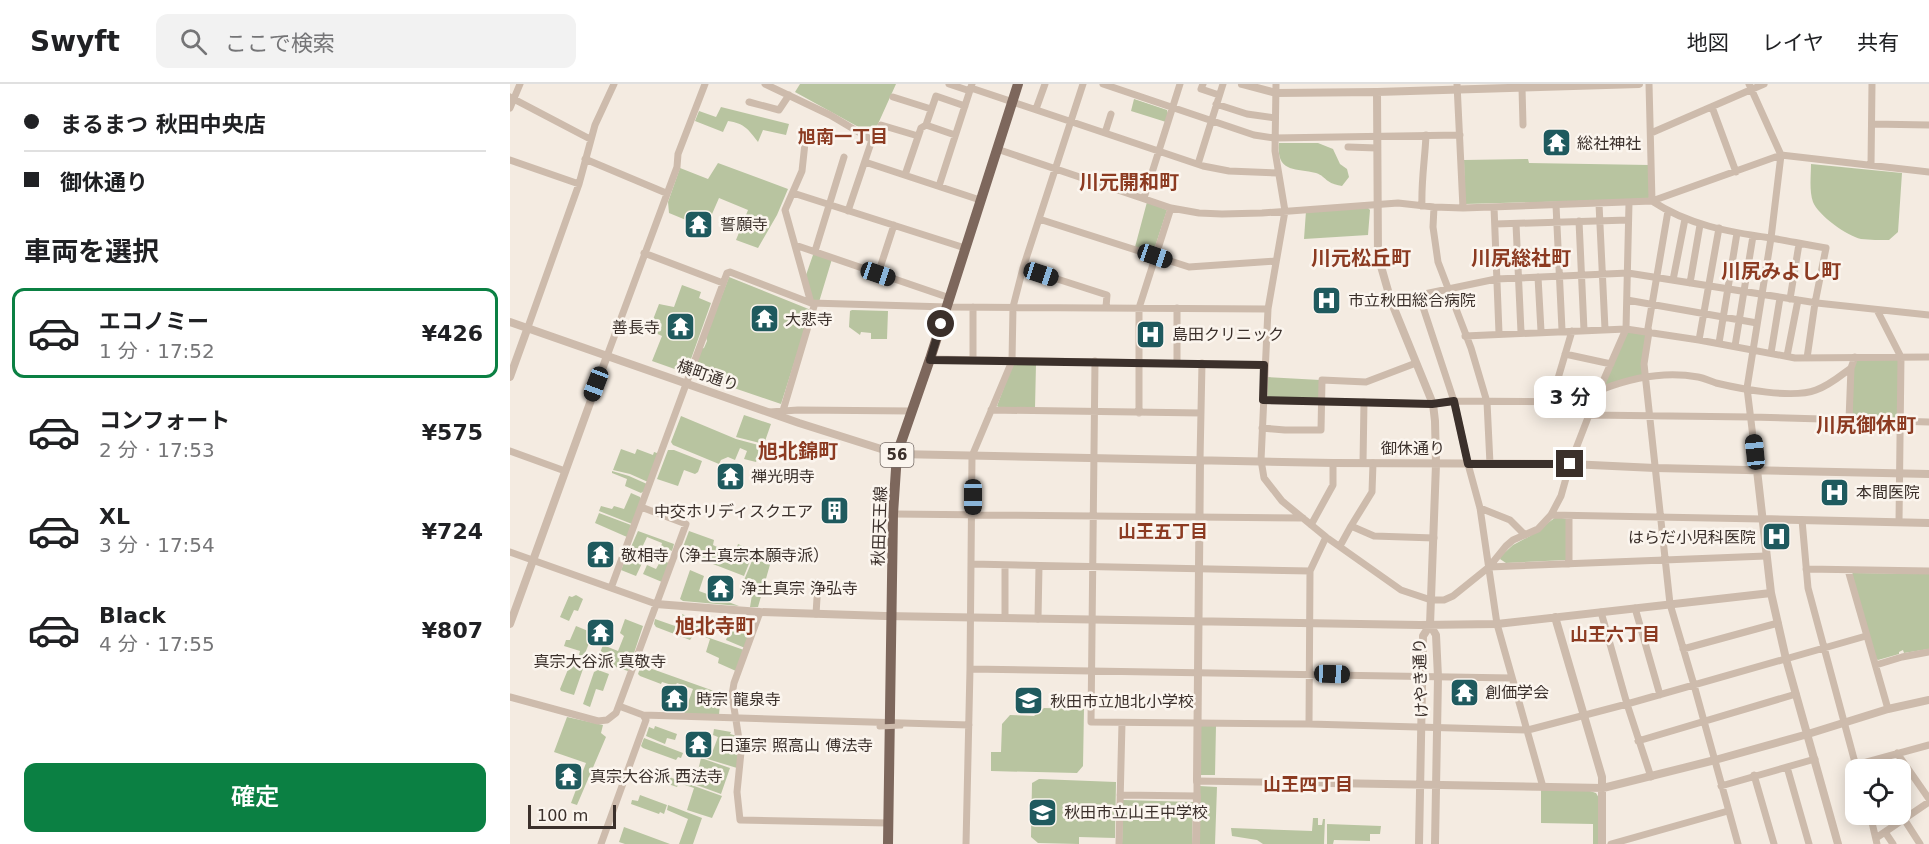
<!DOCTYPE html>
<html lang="ja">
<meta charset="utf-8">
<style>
:root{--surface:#fff;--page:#f2f2f2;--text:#202124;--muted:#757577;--line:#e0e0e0;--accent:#0b8043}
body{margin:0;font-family:"DejaVu Sans","Noto Sans JP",sans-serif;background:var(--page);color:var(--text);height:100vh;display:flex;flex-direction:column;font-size:22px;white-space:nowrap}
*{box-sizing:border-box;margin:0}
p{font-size:20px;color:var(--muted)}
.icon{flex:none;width:33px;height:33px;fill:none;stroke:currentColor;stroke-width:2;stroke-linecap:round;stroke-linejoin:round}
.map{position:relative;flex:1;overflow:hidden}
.details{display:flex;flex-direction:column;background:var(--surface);width:510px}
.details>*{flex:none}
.banner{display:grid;align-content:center;height:132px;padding:0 24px;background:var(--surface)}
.buttons{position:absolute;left:1335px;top:675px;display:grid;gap:12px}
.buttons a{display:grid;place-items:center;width:66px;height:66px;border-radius:12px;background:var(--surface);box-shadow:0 3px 15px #0003;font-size:30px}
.scale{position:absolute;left:18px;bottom:15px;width:88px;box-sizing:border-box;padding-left:6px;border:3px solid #3b302b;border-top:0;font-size:16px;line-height:21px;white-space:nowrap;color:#3b302b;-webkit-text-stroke:4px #fbf5ee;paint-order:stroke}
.end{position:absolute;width:27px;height:27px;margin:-14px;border:8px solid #3b302b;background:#fff;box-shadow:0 0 0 3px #fff}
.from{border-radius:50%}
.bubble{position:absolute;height:42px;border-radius:12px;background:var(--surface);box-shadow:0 3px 15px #0003;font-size:20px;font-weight:600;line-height:42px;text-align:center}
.car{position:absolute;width:18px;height:36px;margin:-18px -9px;border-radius:8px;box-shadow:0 0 4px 2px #0007;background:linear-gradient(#222 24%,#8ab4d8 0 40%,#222 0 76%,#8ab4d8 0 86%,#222 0)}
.banner b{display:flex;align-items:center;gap:21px;height:57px;font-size:22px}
.banner b+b{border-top:2px solid var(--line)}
.banner i{width:15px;height:15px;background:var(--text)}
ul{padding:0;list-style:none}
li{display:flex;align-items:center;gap:18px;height:90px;margin:0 12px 9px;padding:0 12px;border:3px solid transparent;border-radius:12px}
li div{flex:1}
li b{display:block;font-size:22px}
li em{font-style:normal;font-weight:600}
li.selected{border-color:var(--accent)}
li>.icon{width:54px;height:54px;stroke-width:1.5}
h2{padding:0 24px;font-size:27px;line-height:72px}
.cta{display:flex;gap:12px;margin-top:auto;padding:12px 24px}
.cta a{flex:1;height:69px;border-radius:12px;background:var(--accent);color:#fff;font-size:24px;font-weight:600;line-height:69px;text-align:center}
header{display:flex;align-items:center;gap:36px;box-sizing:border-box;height:84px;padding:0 30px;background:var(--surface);border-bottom:2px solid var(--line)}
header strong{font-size:28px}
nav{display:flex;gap:33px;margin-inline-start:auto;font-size:21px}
.search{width:420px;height:54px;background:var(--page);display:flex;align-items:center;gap:15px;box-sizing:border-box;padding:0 21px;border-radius:12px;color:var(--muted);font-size:22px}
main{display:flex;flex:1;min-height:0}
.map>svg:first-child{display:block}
.green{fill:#b8c4a0}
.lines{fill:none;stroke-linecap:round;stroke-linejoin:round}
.minor{stroke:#cdbbac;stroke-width:7}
.tertiary{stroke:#cdbbac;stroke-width:8}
.primary{stroke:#7d675c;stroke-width:10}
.pedestrian-bridge{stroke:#cdbbac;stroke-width:5}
.route{stroke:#3b302b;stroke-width:8}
.labels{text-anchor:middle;stroke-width:5;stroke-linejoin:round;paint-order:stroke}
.shield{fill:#fbf5ee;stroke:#756b66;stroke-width:1.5}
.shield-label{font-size:15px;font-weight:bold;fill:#3b302b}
.poi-label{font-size:16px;fill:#3b302b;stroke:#fbf5ee;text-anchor:start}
.street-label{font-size:16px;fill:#3b302b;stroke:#fbf5ee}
.neighbourhood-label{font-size:18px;font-weight:bold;fill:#8c3b22;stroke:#fbf5ee}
.quarter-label{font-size:20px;font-weight:bold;fill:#8c3b22;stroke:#fbf5ee}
</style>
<header>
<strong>Swyft</strong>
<div class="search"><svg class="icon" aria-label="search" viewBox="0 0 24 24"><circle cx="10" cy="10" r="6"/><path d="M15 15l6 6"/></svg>ここで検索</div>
<nav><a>地図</a><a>レイヤ</a><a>共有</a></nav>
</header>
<main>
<section class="details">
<div class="banner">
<b><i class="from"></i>まるまつ 秋田中央店</b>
<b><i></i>御休通り</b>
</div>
<h2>車両を選択</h2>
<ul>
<li class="selected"><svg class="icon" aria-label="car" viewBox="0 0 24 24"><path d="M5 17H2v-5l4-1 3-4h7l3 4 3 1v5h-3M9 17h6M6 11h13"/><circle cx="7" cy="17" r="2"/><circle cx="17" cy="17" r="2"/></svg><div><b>エコノミー</b><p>1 分 · 17:52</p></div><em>¥426</em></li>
<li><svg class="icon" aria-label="car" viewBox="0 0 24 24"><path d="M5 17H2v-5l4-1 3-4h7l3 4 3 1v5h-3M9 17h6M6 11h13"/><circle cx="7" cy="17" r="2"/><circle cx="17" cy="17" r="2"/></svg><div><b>コンフォート</b><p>2 分 · 17:53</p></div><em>¥575</em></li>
<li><svg class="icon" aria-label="car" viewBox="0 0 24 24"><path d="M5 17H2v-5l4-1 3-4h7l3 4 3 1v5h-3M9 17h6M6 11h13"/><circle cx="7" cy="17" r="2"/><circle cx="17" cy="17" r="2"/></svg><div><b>XL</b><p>3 分 · 17:54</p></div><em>¥724</em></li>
<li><svg class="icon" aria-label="car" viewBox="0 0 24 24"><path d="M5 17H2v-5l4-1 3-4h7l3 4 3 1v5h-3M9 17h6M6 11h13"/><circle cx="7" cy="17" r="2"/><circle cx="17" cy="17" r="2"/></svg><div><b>Black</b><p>4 分 · 17:55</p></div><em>¥807</em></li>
</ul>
<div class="cta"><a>確定</a></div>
</section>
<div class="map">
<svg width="1419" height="760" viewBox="0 0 1419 760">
<rect width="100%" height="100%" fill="#f4ebe1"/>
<path class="green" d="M290,0H386L363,51L285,8Z
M624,15L657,26L658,30L656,38L621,27Z
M211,23L279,40L276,51L253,46L248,58C239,46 234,39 218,37L213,48L185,37L189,27L206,33Z
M769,59H808L823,65L830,80L837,85L839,93L832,102C827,101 822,100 818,97C814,94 812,91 806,89C785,84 766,89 769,59Z
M1018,75L1019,79L1139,81L1140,112L1138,115L955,120L954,76Z
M208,79L278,105L267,131L248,164L226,156L238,126L209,114L199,137L188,135L176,136L159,129L158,118L170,84L198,95Z
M1301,80L1392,89L1388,148L1379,156C1370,156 1360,156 1351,155C1337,152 1308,131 1303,118C1299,107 1301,91 1301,80Z
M637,118L657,126L643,169L625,163Z
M856,122L860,126L858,151L794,155L796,127Z
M304,168L322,175L309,218L301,217L295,194Z
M219,193L301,226L271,320L183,290L191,265L194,264L197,257L196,253Z
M172,201L191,208L189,214L201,219L176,289L142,277L152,252L139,246L149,220L164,223Z
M342,226L378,227L377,255H361V249L351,248L350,251L339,243L340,227Z
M1116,245L1139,248L1134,292L1093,305Z
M1345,273H1391L1390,337L1339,336Z
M506,279L526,280L525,324H490L487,322L502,282Z
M757,293L810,296L809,315L756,314Z
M234,331L261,340L254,360L226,353Z
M171,332L226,355L252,362L246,378L234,375L237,367L230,364L225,376L218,373L211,376L209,380L163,361L161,358Z
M111,365L125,370L127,365L143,371L144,368L147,369L148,372L138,398L120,390L103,386Z
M158,366H164L192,377L188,388L185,390L174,386L168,402L147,395Z
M102,387L119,392L137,400L134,407L131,409L115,402L117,395L102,389Z
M121,409L130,413L131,415L122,440L89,427L91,422L102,425L104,422L114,425Z
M89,429L121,441L117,453L85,439Z
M1046,433L1057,435L1056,476L996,479L990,475L991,472L1003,461L1020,452Z
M128,447L164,460L162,467L156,464L154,467L150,466L152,459L137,453L128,472L134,475L126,492L111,486Z
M179,447L204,456L203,461L207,463L206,465L214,468L216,465L225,469L228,460L244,467L234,492L190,475L191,470L173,463Z
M246,467L261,473V477L248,523H240L242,511H247L230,506Z
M151,476L159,479L152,498L133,490L137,481L146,485Z
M180,486L194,492L189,507L229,522L173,517L170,515Z
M1343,489L1419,490V565L1394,569L1393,566L1389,568V570L1368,576L1365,574L1341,491Z
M66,511L73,515L68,527L64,526L59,537L50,533L59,512L62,513Z
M172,530L193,539L196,550L167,540Z
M230,532L245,533L235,564L216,556L220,545L224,546Z
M115,535L133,542L118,587L87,577L93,561L108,567L114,552L110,549Z
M145,535L234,566L226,587L208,579L209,574L196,568L200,555L185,549L180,556L146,543L144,540Z
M66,542L83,549L74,572L69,571L70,567L54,562L56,556H60Z
M61,578L74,582L64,611L51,607L50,605Z
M131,581L218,612L210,619L209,631L174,630L183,605L167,599L165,602L152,598L151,600L130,592L128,590Z
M88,586L99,590L93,607L86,605L80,623L73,620L84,588Z
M534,624L574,625L573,682L567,689L481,687V668H491L492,640L500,631L524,632Z
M57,633L93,641L91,649L96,653L67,721L61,719L76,679L44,668Z
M145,642L167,650L165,656L157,654L155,660L136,652L139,643L144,645Z
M689,642H706L705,691H688Z
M204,645L221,648L220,650L227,652L228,668L227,684L191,673L193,667L202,669L208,653L203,651Z
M134,654L173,669L171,674L168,673L166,676L133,664L131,662Z
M191,674L220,684L211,710L181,699L183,694L186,695Z
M148,689L212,712L202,734L177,726L184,704L169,699L167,703L146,696Z
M529,695L606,698L605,754L569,753V760L528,759L521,753L522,699Z
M689,702L707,703L705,760H688Z
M1031,705L1080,707L1086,709L1089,714L1088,760H1083V740L1031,739Z
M130,711L157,721L154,730L150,728L149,730L121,720L122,716L128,717Z
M613,716L683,718L682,760H612Z
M158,721L192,734L183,760H169L178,735L157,726Z
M803,734H808V741H812L813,735H815L814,760H753L747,756L722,752L721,744L802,747Z
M817,740L871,742L870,750H860V757L824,756L823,760H817Z
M114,743L160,760H115L109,758Z"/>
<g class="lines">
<path class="minor" d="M255,0L320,31L362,56L338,127
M439,0L460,7
M573,0L513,184L503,223L502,277L462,372L460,585L1002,594
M593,0L744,51L764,54L950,51
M693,0L691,5L709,11
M766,0L765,67L775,127L758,225L751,376L754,394L772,417L816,453L891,506L921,516H934L943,512L979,483L996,462L1003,456L1028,445L1041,431L1051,412L1060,380L1084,318L1116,245L1119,119
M947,0L953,124
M1139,0L1142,117
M1239,0L1271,71L1261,154L1237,304L1247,386
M461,4L693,82L719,87L768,89
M1012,4L1013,41
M0,13L80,55
M383,13L421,25
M239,18L269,26L279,11
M706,20L737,30L765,34
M1202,23L1226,88
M0,24L10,0
M526,25L535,0
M1362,40L1419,41
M371,41L408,52
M595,49L601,30
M1141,49L1254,0
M445,51L416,41L426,12L455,22
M295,59L292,87L275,126L301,219
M838,63L867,64
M487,65L661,124L689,129L712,130L752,129L888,119L924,123L953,124L1142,117L1271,71L1419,88
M75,75L156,109
M0,76L69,100
M355,78L470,116
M688,80L713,0
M1361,81L1362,0
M395,91L411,44L416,41
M429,102L462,0
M283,109L455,164
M634,114L670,0
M1142,117C1178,141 1219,148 1261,154C1279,157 1297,161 1316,164L1305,219L1297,274
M1089,120L1095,245
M1046,121L1052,246
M912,122C911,98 915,75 916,51
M924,123L923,143L928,178L961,264L977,318L980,380
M984,123L989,249
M1158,127L1138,244L1139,248L1134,280L1160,520L1184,601L1228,760
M529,135L679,183L766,177
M1069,137L1074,246
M985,140L1118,136
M1006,140L1011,248
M285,161L440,214
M305,167L334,73
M134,169L213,199
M513,184L597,211L596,223
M368,190L384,141
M1028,193L1031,247
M1163,196L1175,135
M1180,199L1190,141
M909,211L944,317L958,380L970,424L987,540L1033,703
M1280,215L1289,160
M1117,216L1247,239
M881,217L986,195L1118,189L1307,219L1419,231
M667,224V279
M1367,226L1391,273L1389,438
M18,243L69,100L85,41L104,0
M955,252L1116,245L1189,256L1285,274L1419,273
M1189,256L1209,144
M1209,259L1227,149
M1225,262L1243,152
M1261,269L1270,214
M1055,270L1101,280
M97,272L167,83L168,70L195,0
M1277,272L1288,216
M420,275L754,281
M463,276V223
M585,277L581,638L799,640L1018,646L1117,620L1356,552
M1091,309L1093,305C1124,293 1155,287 1188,293C1194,294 1200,297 1206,299C1231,305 1283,315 1306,306C1320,301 1330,292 1341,284
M753,316L923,320L944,317L1084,318
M1041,318L1062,247
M481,326L691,329
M260,328L288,326L402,327
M629,329V224L661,124
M272,330L305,219
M1079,331L1241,333L1419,338
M1339,336L1341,284L1345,273
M752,344L775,346H811L812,296L856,298L906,279
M0,367L55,387
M690,376L692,279
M853,379L854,318
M970,424L1000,436L1015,451
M383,430L793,434
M1041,431L1252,435
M1292,436L1298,504L1347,686
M801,441L823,401V379
M841,442L862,408L863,379
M830,462L841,442L864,452L924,454
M0,468L146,520
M461,480L800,487
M1059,480V432
M979,483L1256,472
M1296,485L1419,487
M1338,486L1378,625
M101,504L217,189L220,188L301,219L437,223L758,225
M1125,524L1150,611
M250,528L224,599L222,611L231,668L227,708L230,736L378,739
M1091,528L1117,620L1141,693
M306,530L308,498
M495,534V481
M528,535L529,482
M1173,565L1268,539
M1366,581L1392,573L1419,568
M0,613L88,637L97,636L106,629L176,440L131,423
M133,631L459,641
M799,640L800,487L816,453
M1128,657L1286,610
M1387,669L1419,715
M1346,681L1419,661
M1277,683L1299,760
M1244,691L1264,760
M1211,702L1305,675
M610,711L687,712V697L820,699
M1360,730L1367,760
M1394,735L1410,760
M1375,748L1383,760
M1366,754L1419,718
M91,760L136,636L133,631L109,622
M456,760L460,585
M609,760L612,639
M1101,760L1218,727"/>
<path class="tertiary" d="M732,0L766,9L867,8L1129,0
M867,8L868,172L881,217L923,320L925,337L926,380L920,541L913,552L909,760
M0,238L289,339L387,370L823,379L1060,380L1145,384L1419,390
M0,293L18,243
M1247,386L1261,509L1276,575L1328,760
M1252,435L1419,439
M146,520L250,528L375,532L910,541L987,540L1261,509
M1045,533L1092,693V760
M0,540L97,272
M920,541L926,551L928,593L925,760
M687,697L690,376
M820,699L1093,704L1205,676L1298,650L1378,625L1419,616
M686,760L687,712"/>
<path class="primary" d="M378,760L383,430L387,370L420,275L508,0"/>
<path class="pedestrian-bridge" d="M369,643L391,642"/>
</g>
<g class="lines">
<path class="route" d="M431,240L420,276L754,281L753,316L922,320L944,317L958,380H1060"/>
</g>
<defs>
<symbol id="temple-square" viewBox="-11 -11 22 22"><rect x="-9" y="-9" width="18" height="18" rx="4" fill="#1f5a5e" stroke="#fbf5ee"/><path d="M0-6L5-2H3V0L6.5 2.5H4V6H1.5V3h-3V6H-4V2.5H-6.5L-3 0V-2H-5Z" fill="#fff"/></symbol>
<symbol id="hospital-square" viewBox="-11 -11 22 22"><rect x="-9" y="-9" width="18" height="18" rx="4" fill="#1f5a5e" stroke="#fbf5ee"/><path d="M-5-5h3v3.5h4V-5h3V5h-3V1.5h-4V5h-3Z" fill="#fff"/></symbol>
<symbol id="building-square" viewBox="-11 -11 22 22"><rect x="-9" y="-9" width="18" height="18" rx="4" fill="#1f5a5e" stroke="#fbf5ee"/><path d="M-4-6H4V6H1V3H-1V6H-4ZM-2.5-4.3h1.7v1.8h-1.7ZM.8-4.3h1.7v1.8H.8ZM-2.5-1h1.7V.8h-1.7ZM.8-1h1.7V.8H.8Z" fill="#fff"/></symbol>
<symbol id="school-square" viewBox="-11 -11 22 22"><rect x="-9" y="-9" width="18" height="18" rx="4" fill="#1f5a5e" stroke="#fbf5ee"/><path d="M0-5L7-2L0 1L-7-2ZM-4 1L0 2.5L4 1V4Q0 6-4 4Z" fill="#fff"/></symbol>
</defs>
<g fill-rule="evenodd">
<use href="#temple-square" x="1030" y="42" width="33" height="33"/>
<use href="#temple-square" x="172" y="124" width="33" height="33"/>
<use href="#hospital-square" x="800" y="200" width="33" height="33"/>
<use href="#temple-square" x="238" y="218" width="33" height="33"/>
<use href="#temple-square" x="154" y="226" width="33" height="33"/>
<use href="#hospital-square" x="624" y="234" width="33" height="33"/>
<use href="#temple-square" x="204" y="376" width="33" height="33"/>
<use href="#hospital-square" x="1308" y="392" width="33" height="33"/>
<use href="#building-square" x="308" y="410" width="33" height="33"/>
<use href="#hospital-square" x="1250" y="436" width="33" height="33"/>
<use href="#temple-square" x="74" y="454" width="33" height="33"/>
<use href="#temple-square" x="194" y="488" width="33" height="33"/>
<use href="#temple-square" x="74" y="532" width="33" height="33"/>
<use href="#temple-square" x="938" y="592" width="33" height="33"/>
<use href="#temple-square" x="148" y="598" width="33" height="33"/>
<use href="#school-square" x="502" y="600" width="33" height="33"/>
<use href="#temple-square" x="172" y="644" width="33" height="33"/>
<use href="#temple-square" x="42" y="676" width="33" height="33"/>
<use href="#school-square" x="516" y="712" width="33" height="33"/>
</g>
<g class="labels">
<rect class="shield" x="370.5" y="359" width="33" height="24" rx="4.5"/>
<g class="shield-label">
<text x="387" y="376">56</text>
</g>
<g class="poi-label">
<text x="1067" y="65">総社神社</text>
<text x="210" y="146">誓願寺</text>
<text x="838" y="222">市立秋田総合病院</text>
<text x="275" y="241">大悲寺</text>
<text x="150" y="249" text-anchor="end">善長寺</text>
<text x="662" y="256">島田クリニック</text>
<text x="241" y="398">禅光明寺</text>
<text x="1346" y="414">本間医院</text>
<text x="303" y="433" text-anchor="end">中交ホリディスクエア</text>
<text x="1246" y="459" text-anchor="end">はらだ小児科医院</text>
<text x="111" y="477">敬相寺（浄土真宗本願寺派）</text>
<text x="231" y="510">浄土真宗 浄弘寺</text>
<text x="90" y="583" text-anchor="middle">真宗大谷派 真敬寺</text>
<text x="975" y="614">創価学会</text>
<text x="186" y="621">時宗 龍泉寺</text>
<text x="540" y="623">秋田市立旭北小学校</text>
<text x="209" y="667">日蓮宗 照高山 傅法寺</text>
<text x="80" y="698">真宗大谷派 西法寺</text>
<text x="554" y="734">秋田市立山王中学校</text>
</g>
<g class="street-label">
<text transform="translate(198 291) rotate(19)" y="6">横町通り</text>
<text x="903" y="370">御休通り</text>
<text transform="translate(369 442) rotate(-88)" y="6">秋田天王線</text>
<text transform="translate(910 594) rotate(-92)" y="6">けやき通り</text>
</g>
<g class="neighbourhood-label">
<text x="333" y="59">旭南一丁目</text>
<text x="653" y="454">山王五丁目</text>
<text x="1105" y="557">山王六丁目</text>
<text x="798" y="707">山王四丁目</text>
</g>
<g class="quarter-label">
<text x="619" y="105">川元開和町</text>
<text x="851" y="181">川元松丘町</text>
<text x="1011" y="181">川尻総社町</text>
<text x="1271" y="194">川尻みよし町</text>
<text x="1356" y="348">川尻御休町</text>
<text x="288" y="374">旭北錦町</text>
<text x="205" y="549">旭北寺町</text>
</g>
</g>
</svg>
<div class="buttons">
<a><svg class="icon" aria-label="locate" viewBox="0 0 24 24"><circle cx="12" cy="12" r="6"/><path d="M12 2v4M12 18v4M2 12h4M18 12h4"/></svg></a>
</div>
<div class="scale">100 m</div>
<i class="end from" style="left:431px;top:240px"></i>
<i class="end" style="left:1060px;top:380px"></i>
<div class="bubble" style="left:1024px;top:292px;width:72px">3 分</div>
<i class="car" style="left:645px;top:172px;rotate:109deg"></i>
<i class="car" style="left:368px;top:190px;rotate:109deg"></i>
<i class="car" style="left:531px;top:190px;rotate:108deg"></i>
<i class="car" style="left:86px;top:300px;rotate:201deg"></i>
<i class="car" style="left:1245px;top:368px;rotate:354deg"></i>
<i class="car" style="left:463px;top:413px;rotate:180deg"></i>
<i class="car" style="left:822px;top:590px;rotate:92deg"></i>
</div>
</main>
